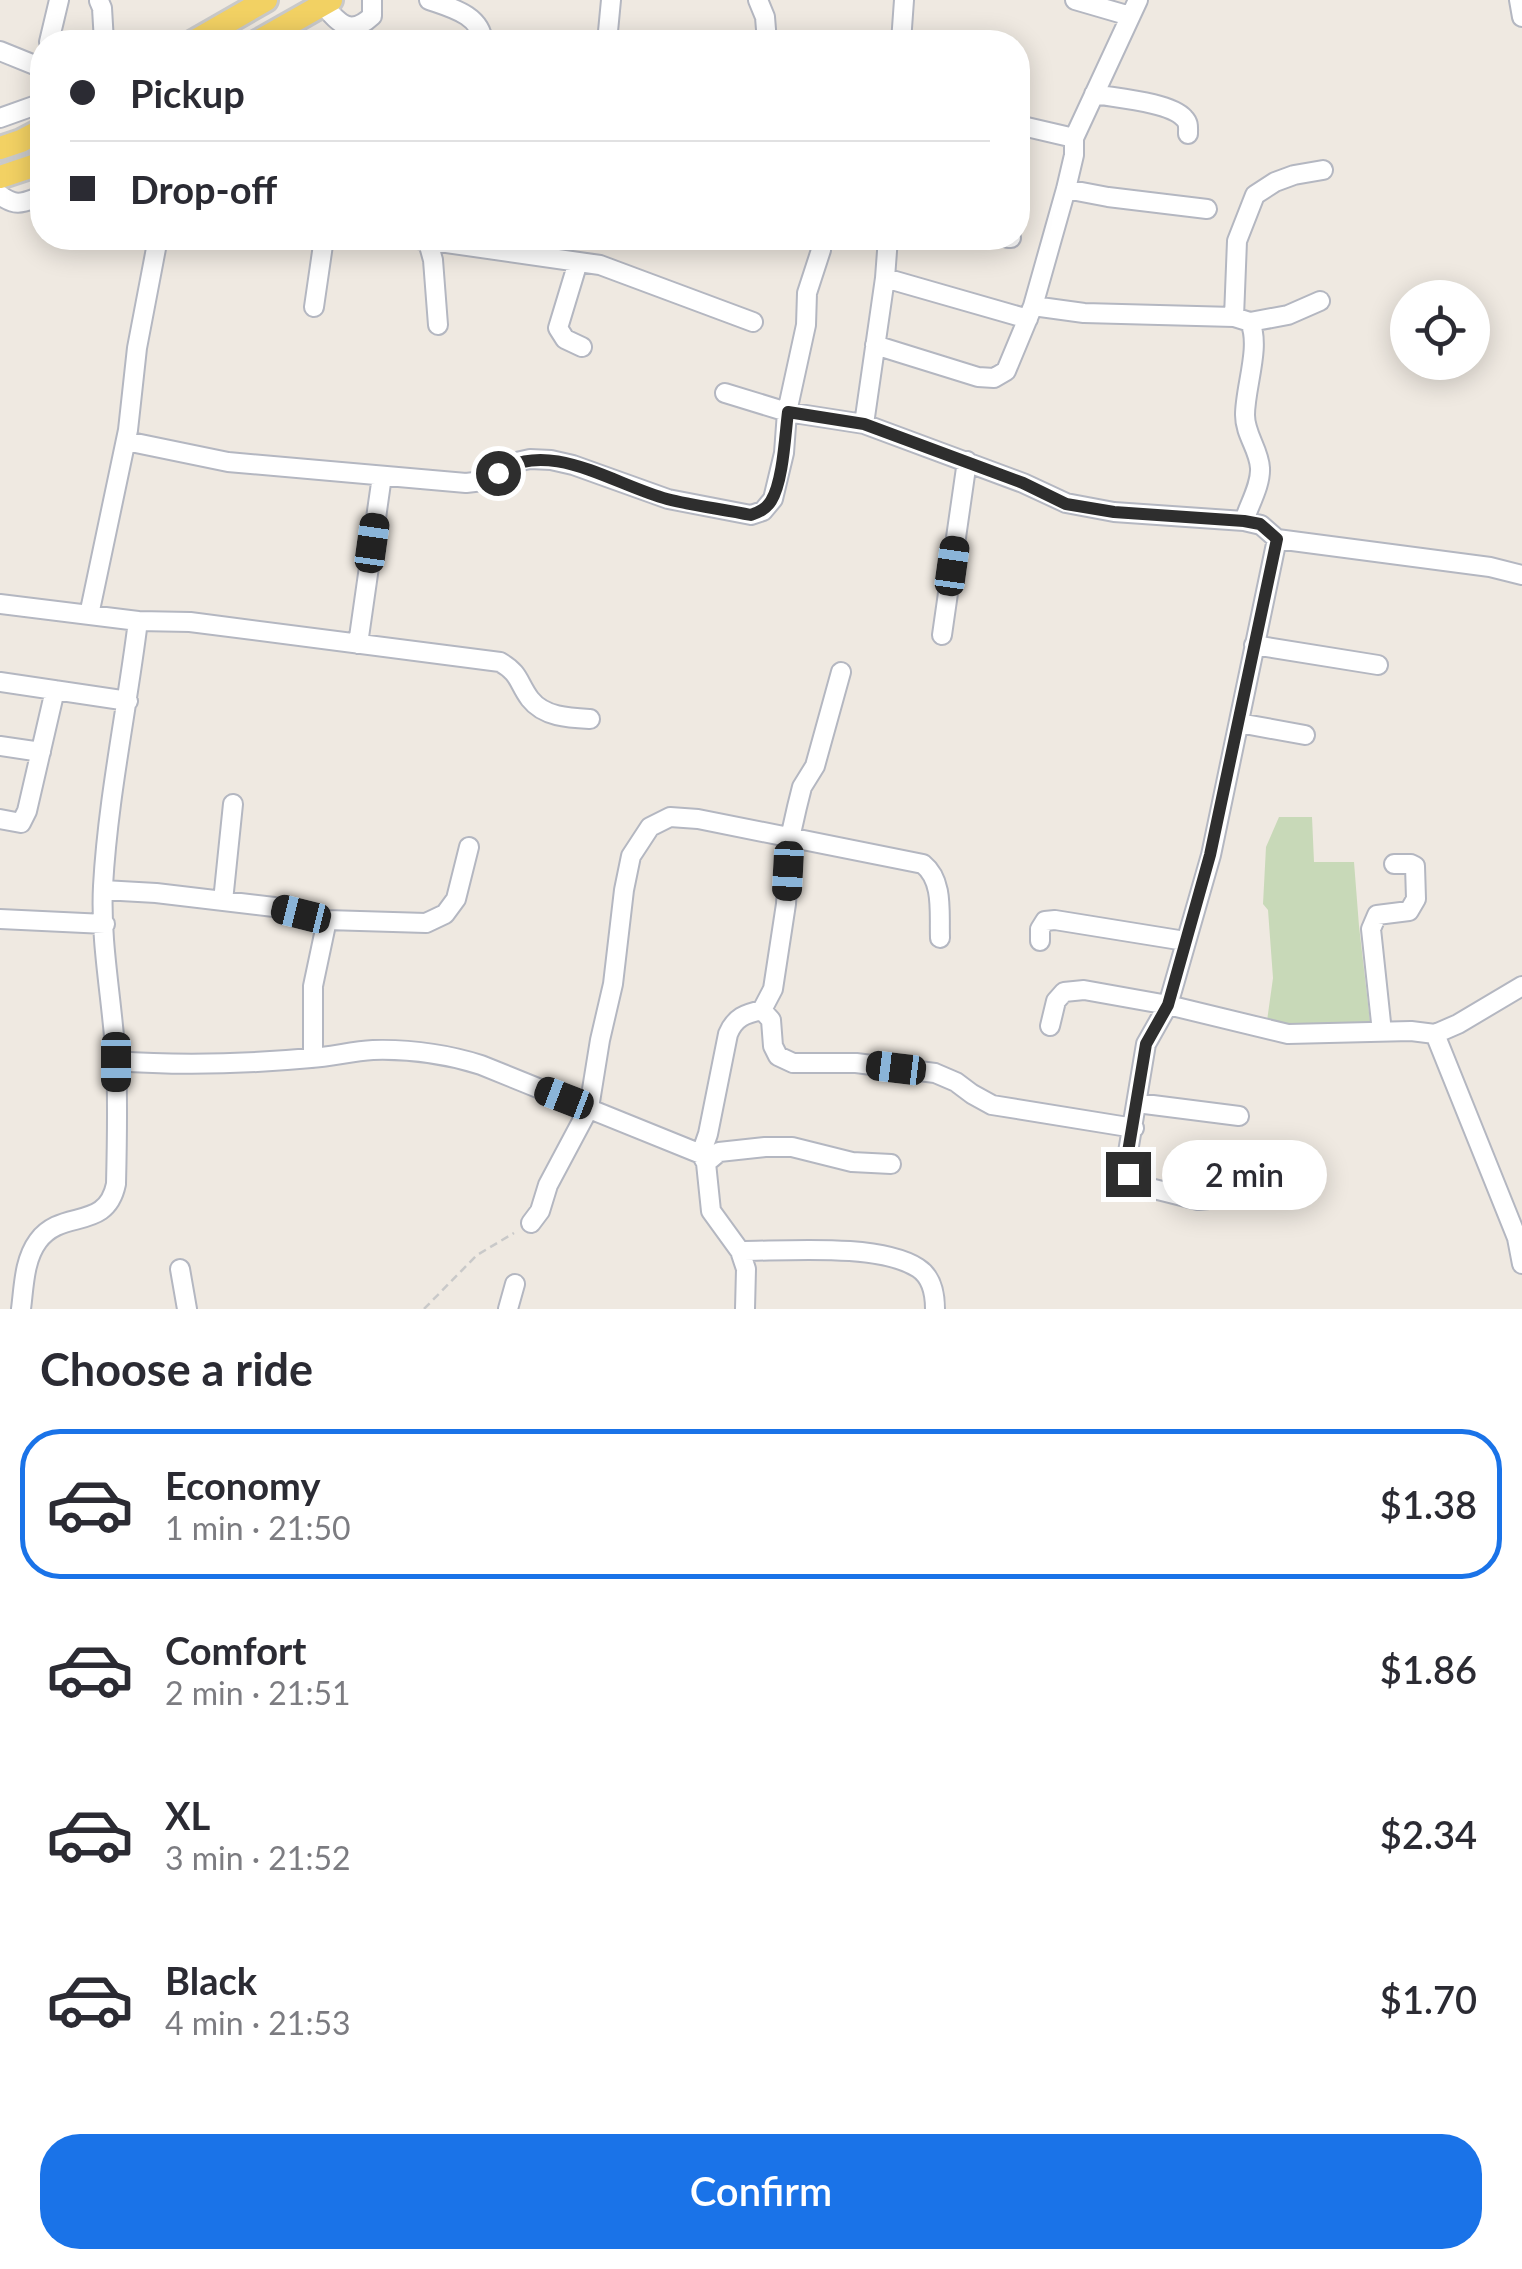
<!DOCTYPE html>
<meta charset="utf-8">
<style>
:root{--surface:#fff;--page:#f2f2f3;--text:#2b2b33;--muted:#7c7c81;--line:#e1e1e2;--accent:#1a73e8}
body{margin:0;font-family:Lato,sans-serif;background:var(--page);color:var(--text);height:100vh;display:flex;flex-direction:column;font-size:38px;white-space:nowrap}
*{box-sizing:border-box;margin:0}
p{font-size:32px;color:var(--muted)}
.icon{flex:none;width:55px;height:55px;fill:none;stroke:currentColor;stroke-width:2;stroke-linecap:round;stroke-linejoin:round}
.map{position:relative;height:1309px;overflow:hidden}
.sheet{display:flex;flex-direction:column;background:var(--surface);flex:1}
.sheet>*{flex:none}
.guide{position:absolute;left:30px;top:30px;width:1000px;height:220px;border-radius:40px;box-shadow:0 5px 25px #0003;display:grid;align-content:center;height:220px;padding:0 40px;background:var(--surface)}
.tools{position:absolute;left:1390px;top:280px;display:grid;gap:20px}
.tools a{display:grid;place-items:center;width:100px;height:100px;border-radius:50%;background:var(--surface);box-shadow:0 5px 25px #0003;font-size:50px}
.end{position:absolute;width:45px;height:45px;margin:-22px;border:12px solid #2e2e2e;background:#fff;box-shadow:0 0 0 5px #fff}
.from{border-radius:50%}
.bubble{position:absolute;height:70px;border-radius:35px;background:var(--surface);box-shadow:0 5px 25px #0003;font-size:32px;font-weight:600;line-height:70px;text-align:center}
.car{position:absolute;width:30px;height:60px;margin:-30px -15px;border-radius:12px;box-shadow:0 0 8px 2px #0007;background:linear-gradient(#222 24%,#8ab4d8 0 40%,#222 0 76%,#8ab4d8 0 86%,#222 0)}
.guide b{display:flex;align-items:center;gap:35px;height:95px;font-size:38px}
.guide b+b{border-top:2px solid var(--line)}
.guide i{width:25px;height:25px;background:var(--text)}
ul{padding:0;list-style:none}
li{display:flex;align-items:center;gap:30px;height:150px;margin:0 20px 15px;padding:0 20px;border:5px solid transparent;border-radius:40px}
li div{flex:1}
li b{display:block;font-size:38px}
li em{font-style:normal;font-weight:600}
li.active{border-color:var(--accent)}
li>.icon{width:90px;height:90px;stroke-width:1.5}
h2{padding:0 40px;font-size:45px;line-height:120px}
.cta{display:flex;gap:20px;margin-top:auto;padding:20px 40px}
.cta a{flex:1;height:115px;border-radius:40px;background:var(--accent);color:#fff;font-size:40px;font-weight:600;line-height:115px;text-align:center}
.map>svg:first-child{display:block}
.cemetery{fill:#c8d9b8}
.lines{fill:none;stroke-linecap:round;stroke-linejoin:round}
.minor-casing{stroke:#b4b7c1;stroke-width:22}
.major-casing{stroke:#c9c9c9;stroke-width:28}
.path{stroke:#c9c9c9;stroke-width:2.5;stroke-dasharray:8 5;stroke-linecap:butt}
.minor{stroke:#fff;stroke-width:18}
.major{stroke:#f2d163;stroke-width:22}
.route{stroke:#2e2e2e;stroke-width:12}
</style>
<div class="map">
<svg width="1522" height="1309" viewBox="0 0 1522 1309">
<rect width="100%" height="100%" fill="#efe9e1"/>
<path class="cemetery" d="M1279,817H1312L1314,862H1354L1359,926L1370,1021L1365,1027L1266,1028L1273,978L1268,910L1263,904L1266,847Z"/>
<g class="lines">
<defs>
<path id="minor" d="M429,0C452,8 481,15 483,42
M758,0L765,17L767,42
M1075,0L1130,16
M1519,0L1522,17
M99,1L102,8L104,42
M323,5C339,23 350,37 372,16V0
M49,42L59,0
M607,42L611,0
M901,42L904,0
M0,51L42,68
M1094,94C1115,98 1170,102 1184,118C1189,123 1188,127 1188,134
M0,118L42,103
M1018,125L1074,138
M1066,189L1108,197L1207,209
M0,195C17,208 24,202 42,196
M411,238L600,265L753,322
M1008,238H1011
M428,242L433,260L438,325
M578,262L558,328L565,339L582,347
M885,278L1028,319
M1033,306L1084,313L1234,317L1250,322C1261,347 1245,387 1245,415C1245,435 1259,449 1260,468C1261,485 1249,505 1244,521
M314,307L324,238
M1234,317L1237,241L1255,195L1275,182L1294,175L1323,170
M1250,322L1288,315L1320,301
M875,345L978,377L994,378L1006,371L1033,306L1066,189L1074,155V138L1138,0
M725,393L787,412L864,424L1023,483L1066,503L1114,512L1244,521L1261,525L1277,539L1490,567L1522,575
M864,424L885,278L888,238
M126,441L228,462L466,483L483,481L512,463L530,459L551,460L573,465L668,499L751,515L763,511L773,499L784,453L787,412L806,325L807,293L821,250
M0,604L138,621L190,622L500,662C520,673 518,683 530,699C544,717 569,718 590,719
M89,615L128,430L137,348L158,238
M942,635L967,461
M358,644L382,476
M1254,645L1378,665
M0,682L128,701
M1239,723L1305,735
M0,746L41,752
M0,819L21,823L27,811L55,690
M103,890L156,893L274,907L327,920L426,923L445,914L456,899L469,847
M223,901L233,804
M0,919L105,924
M1040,941V929L1045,921L1055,920L1185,941
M762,1010L771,1020L773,1046L778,1056L793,1063H856L935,1073L956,1082L972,1094L992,1105L1134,1128
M1050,1026L1056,1001L1064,992L1084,990L1168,1005L1288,1034L1411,1031L1435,1034L1517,1238L1522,1264
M1382,1032L1371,929L1377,915L1409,911L1416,899L1415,866L1411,864H1394
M1435,1034L1458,1024L1522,986
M313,1058V986L327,920
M116,1061C181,1066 246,1064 311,1058C331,1057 352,1051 373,1050C409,1049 446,1054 481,1065L701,1154L706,1163L711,1211L740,1251L746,1269L745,1309
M1137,1103L1239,1116
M701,1154L708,1134L728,1034C735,1017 745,1014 762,1010L773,989L786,904L790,838L797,807L802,787L815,766L841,672
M706,1163L719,1152L765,1147H792L852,1162L891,1164
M1252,1195L1198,1200L1134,1184L1128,1174L1127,1158L1146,1044L1168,1005L1211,855L1277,539
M531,1223L540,1211L548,1185L589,1108L600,1040L613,984L624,890L631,856L650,827L670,817L698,819L923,864C944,881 939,913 940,938
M740,1251C787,1251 879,1243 918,1268C932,1277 935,1293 935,1309
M180,1269L187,1309
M21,1309C24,1286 24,1260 38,1241C62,1208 106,1232 116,1184C117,1144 118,1102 116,1062C113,1004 100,944 103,886C108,797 127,710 138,621
M508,1309L515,1284"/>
<path id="major" d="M193,42L266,0
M257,42L331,0
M0,148L21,141L42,130
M0,177L42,163"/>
</defs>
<use href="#minor" class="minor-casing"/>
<use href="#major" class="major-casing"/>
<path class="path" d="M424,1309L477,1255L514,1233"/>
<use href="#minor" class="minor"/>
<use href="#major" class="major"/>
</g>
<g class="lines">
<path class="route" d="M498,473C548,437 614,485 667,499C694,506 723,509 751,515C759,512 766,509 771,501C783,482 785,436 788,412L864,424L1023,483L1066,504L1114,512L1244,521L1260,524L1277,539L1210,855L1168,1005L1146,1044L1127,1158L1128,1174"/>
</g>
</svg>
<div class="tools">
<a><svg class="icon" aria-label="locate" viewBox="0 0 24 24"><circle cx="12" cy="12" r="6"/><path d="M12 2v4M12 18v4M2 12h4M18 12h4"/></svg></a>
</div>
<i class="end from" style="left:498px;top:473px"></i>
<i class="end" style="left:1128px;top:1174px"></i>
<div class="bubble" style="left:1162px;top:1140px;width:165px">2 min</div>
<i class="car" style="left:372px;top:543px;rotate:8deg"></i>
<i class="car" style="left:952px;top:566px;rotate:8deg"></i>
<i class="car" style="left:788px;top:871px;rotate:183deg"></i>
<i class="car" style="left:301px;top:914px;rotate:284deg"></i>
<i class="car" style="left:116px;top:1062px;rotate:180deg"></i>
<i class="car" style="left:896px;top:1068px;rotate:277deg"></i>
<i class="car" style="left:564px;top:1098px;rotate:291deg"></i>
<div class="guide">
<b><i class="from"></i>Pickup</b>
<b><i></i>Drop-off</b>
</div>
</div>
<section class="sheet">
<h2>Choose a ride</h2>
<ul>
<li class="active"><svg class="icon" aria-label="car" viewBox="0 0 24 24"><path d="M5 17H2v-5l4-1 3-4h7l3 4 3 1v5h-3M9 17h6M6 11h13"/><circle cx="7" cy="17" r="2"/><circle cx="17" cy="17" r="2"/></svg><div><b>Economy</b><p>1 min · 21:50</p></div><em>$1.38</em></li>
<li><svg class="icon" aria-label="car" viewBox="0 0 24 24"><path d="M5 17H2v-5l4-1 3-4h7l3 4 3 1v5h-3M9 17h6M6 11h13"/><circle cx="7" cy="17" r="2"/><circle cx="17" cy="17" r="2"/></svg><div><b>Comfort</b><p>2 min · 21:51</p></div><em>$1.86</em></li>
<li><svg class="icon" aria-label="car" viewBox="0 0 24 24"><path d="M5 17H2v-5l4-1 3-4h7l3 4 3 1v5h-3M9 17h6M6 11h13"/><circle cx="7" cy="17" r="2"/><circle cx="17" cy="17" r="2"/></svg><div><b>XL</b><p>3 min · 21:52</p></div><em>$2.34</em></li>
<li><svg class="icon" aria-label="car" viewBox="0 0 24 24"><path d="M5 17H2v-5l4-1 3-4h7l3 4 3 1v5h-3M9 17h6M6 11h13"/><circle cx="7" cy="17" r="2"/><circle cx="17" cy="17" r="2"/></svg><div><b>Black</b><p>4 min · 21:53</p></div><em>$1.70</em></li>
</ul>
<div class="cta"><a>Confirm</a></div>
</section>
